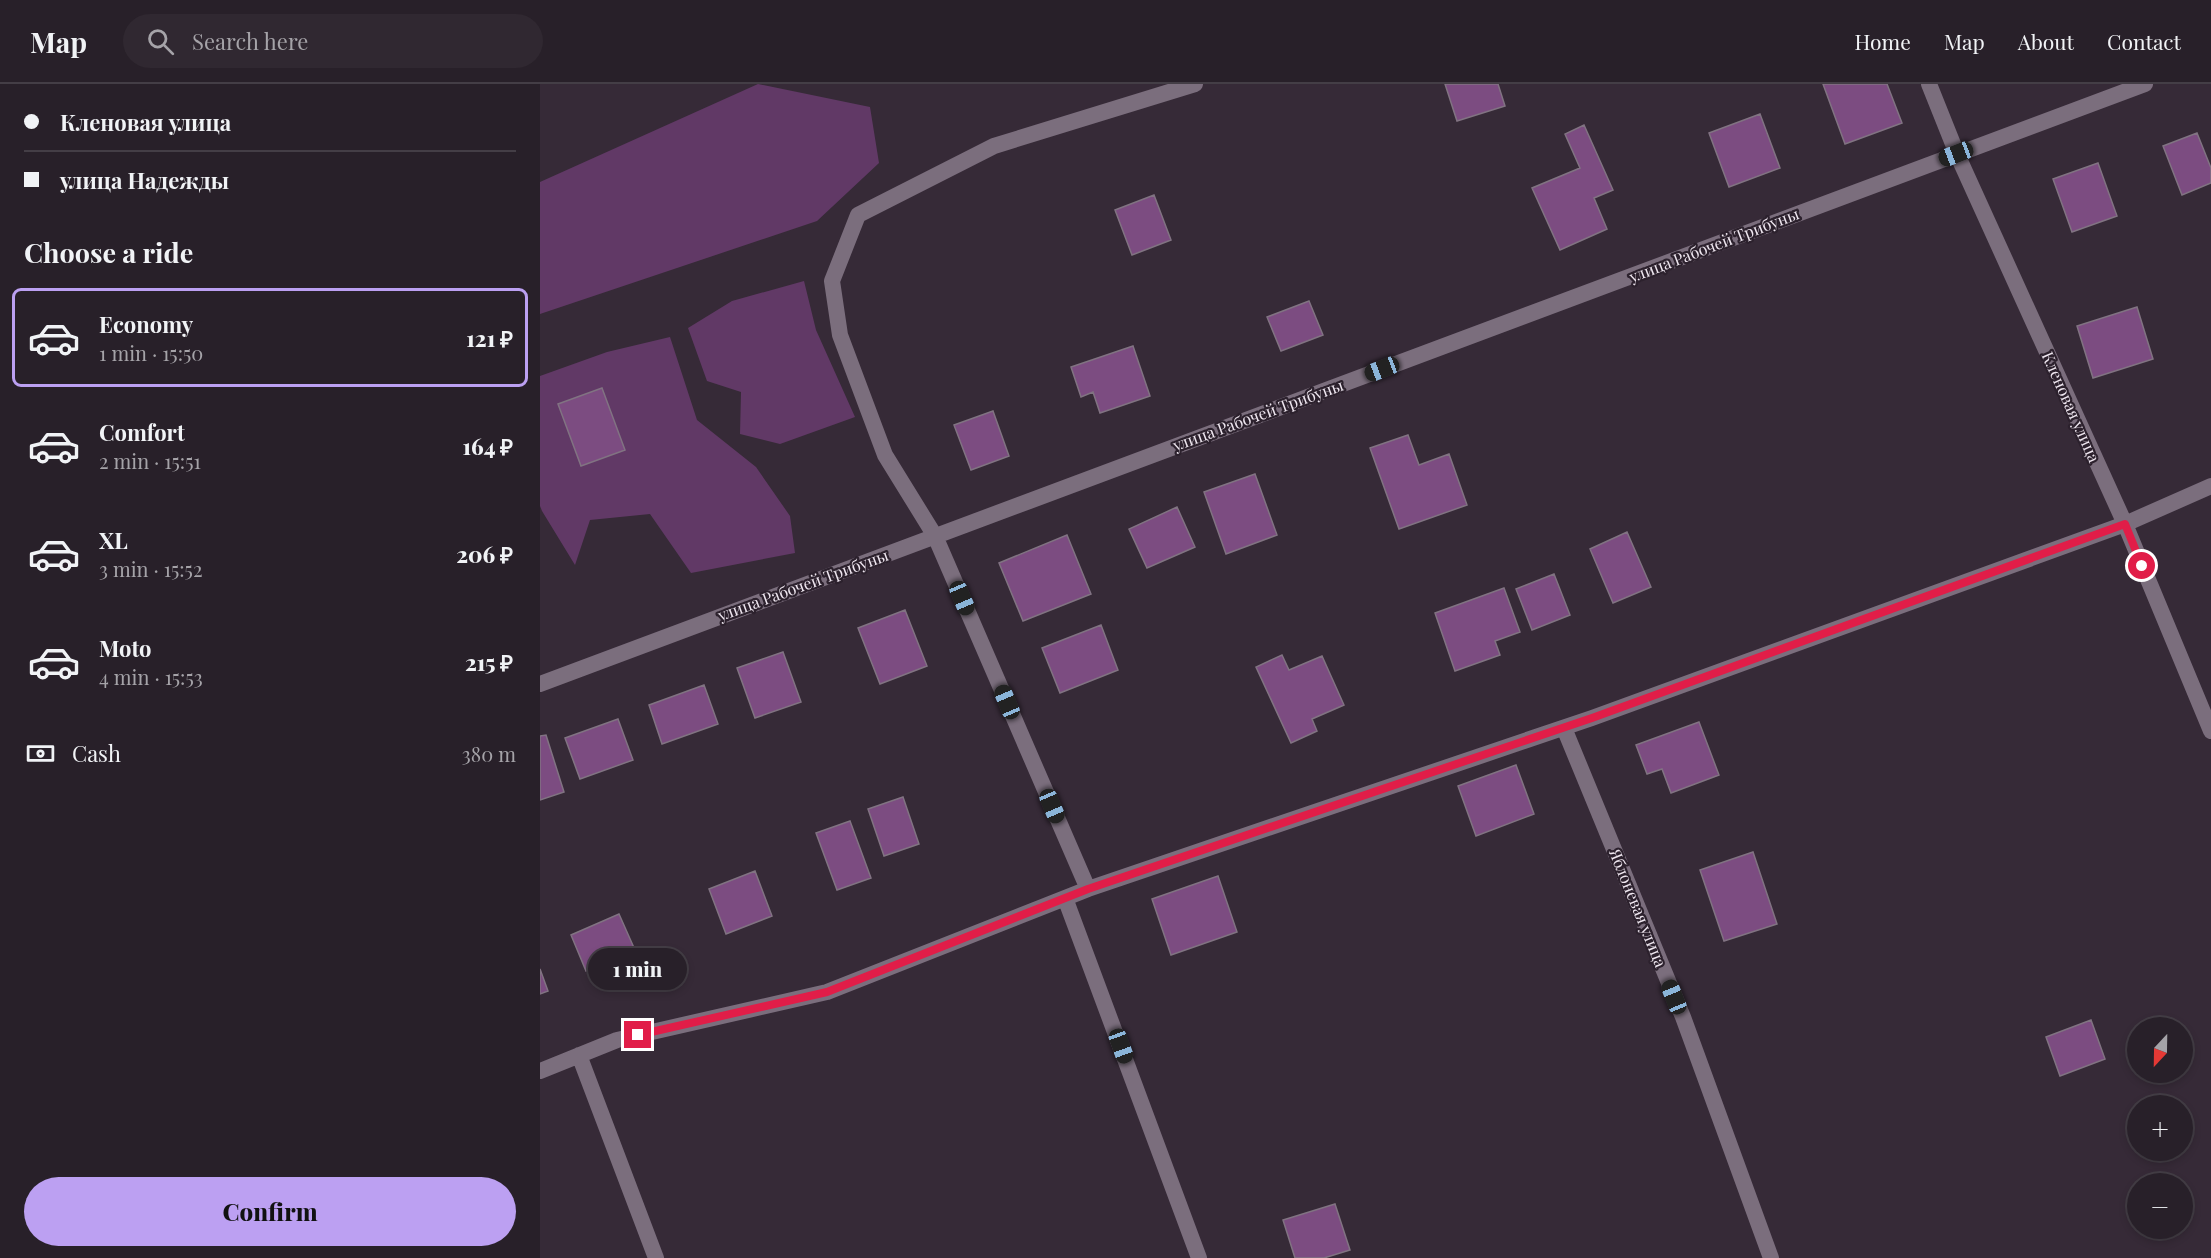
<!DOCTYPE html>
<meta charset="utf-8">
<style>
:root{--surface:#282029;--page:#302831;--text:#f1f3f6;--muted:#a5a3a8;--line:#443e46;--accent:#bca0f2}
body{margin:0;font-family:"Playfair Display",serif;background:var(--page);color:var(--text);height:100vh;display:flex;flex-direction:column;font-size:22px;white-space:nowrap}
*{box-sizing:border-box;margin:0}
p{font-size:20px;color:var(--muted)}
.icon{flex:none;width:33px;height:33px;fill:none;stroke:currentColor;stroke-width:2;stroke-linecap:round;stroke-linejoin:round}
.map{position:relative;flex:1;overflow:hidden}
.details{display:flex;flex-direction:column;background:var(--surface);width:540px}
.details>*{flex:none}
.guide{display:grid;align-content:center;height:132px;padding:0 24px;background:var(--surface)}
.needle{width:39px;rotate:202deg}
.controls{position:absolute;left:1587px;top:933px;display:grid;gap:12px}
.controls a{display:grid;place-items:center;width:66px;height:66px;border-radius:50%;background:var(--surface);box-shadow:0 3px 9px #0003,0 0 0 2px var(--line);font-size:30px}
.end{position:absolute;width:27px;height:27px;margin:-14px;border:8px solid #e11d48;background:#fff;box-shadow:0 0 0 3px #fff}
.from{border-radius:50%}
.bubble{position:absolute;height:42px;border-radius:21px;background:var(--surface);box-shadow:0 3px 9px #0003,0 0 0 2px var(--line);font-size:20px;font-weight:800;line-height:42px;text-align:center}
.car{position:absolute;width:18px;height:36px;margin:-18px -9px;border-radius:8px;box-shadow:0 0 4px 2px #0007;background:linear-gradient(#222 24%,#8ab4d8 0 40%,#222 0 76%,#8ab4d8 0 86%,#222 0)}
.guide b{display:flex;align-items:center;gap:21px;height:57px;font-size:22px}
.guide b+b{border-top:2px solid var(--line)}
.guide i{width:15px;height:15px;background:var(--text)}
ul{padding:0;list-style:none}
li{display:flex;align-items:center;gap:18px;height:99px;margin:0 12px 9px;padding:0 12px;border:3px solid transparent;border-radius:9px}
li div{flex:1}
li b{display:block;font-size:22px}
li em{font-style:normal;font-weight:800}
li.on{border-color:var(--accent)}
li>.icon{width:54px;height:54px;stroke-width:1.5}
h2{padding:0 24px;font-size:27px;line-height:72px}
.pay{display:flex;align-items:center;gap:15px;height:66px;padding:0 24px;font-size:22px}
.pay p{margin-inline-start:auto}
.action{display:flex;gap:12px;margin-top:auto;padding:12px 24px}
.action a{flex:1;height:69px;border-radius:36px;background:var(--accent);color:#111;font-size:24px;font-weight:800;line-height:69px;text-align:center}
header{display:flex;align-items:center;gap:36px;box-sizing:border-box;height:84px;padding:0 30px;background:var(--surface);border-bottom:2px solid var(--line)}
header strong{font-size:28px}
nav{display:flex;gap:33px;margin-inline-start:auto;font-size:21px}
.search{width:420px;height:54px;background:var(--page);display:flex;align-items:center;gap:15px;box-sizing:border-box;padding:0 21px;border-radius:33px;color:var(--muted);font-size:22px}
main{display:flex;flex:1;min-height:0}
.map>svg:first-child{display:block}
.green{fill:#613966}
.building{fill:#7c4c81;stroke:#817382;stroke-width:1.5}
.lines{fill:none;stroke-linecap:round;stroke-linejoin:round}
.minor{stroke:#7b6e7d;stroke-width:16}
.route{stroke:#e11d48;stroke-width:8}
.labels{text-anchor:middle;stroke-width:4.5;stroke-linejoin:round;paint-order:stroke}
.street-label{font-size:16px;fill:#efe7f0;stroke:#2c212d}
</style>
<header>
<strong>Map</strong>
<div class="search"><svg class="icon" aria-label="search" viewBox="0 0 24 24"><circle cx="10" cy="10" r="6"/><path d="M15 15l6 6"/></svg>Search here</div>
<nav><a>Home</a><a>Map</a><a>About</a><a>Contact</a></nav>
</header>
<main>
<section class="details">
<div class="guide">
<b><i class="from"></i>Кленовая улица</b>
<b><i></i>улица Надежды</b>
</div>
<h2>Choose a ride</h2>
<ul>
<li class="on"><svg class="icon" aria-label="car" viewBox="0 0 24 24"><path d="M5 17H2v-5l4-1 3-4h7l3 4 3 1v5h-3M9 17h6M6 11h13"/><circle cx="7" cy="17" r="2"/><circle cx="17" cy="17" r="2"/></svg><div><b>Economy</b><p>1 min · 15:50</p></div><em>121 ₽</em></li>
<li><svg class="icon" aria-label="car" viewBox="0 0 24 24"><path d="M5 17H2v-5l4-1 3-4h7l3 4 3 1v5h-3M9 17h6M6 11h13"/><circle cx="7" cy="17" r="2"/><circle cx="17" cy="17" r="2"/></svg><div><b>Comfort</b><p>2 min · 15:51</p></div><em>164 ₽</em></li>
<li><svg class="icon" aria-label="car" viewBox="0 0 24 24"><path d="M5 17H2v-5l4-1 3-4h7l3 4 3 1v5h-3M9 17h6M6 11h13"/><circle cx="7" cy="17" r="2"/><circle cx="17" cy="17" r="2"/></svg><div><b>XL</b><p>3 min · 15:52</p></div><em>206 ₽</em></li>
<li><svg class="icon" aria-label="car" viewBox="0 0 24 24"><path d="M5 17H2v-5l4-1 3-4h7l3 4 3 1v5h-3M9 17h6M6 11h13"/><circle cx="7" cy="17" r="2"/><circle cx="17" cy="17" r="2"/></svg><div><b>Moto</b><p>4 min · 15:53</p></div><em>215 ₽</em></li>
</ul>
<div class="pay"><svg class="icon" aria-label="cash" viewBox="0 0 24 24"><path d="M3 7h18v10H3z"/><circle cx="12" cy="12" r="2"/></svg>Cash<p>380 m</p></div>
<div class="action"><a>Confirm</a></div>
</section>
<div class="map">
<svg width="1671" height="1174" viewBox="0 0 1671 1174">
<rect width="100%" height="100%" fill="#362a37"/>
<path class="green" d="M218,0L330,23L339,79L277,137L0,230V98Z
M264,197L276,246L315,333L240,360L200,350L201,308L167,297L148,244L192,217Z
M130,253L157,336L216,383L250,432L255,469L151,489L110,430L50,436L35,481L2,427L0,422V292L67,268Z"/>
<path class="building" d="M905,0H958L965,22L917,37Z
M1283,0H1347L1362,39L1305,60Z
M1220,30L1240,84L1189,103L1169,49Z
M1044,41L1073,106L1054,114L1067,145L1020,166L992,104L1040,84L1025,50Z
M1657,49L1671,84V99L1642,111L1623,62Z
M1558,79L1577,132L1532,148L1513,95Z
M614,111L631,156L592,171L575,126Z
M769,217L783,251L741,267L727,233Z
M1597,223L1613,275L1553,294L1537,242Z
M593,262L610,312L560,329L553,308L541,313L531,283Z
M62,304L85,366L41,382L18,320Z
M453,327L469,372L431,386L414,341Z
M868,351L879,381L909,370L927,421L859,445L830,364Z
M715,390L737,451L686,470L664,408Z
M637,423L655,463L607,484L589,445Z
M1087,448L1111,503L1073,519L1050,465Z
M527,451L551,510L483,537L459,479Z
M1014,490L1030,531L992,546L976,505Z
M964,504L980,548L955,557L960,571L915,587L895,529Z
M365,526L387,582L340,600L318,544Z
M561,541L578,586L520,609L502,564Z
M243,568L261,618L215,634L197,584Z
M742,571L749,586L782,572L804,621L772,635L777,647L751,659L716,583Z
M164,601L178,640L122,660L109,621Z
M78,635L93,676L40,695L25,654Z
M1159,638L1179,691L1131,709L1122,685L1107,690L1096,661Z
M6,651L24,708L0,716V652Z
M976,681L994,730L936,752L918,702Z
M363,713L379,760L344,772L328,725Z
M310,737L331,794L297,806L276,749Z
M1213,768L1237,840L1184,857L1160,786Z
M215,787L232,832L186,850L169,805Z
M678,792L697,848L631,871L612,815Z
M79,830L95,866L46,887L31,851Z
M0,885L8,907L0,910Z
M1551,936L1565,975L1520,992L1506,953Z
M795,1120L810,1166L784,1174H755L743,1136Z"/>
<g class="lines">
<path class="minor" d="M1389,0L1417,70L1585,440L1671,647
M0,600L1605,0
M1024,644L1143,933L1231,1174
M548,805L395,452L345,371L300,251L292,197L318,131L454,62L655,0
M525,814L659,1174
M39,971L116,1174
M0,987L77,956L287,908L548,805L1052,634L1585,440L1671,402"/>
</g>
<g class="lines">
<path class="route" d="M98,951L287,908L548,805L1052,634L1585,440L1602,482"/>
</g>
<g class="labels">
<g class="street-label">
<text transform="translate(1174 161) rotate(-21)" y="6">улица Рабочей Трибуны</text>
<text transform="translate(1531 323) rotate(66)" y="6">Кленовая улица</text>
<text transform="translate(718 331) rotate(-20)" y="6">улица Рабочей Трибуны</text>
<text transform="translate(263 501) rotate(-20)" y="6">улица Рабочей Трибуны</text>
<text transform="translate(1098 824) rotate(68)" y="6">Яблоневая улица</text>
</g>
</g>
</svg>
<div class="controls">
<a><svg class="needle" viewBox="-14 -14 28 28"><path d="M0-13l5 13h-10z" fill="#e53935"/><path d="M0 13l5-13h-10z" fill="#a5a3a8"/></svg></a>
<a>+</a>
<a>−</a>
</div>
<i class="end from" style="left:1602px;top:482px"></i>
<i class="end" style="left:98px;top:951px"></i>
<div class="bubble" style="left:48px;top:864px;width:99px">1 min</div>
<i class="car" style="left:1416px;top:70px;rotate:249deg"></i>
<i class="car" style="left:842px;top:285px;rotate:249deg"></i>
<i class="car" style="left:422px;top:514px;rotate:157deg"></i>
<i class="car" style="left:467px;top:618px;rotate:337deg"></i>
<i class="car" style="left:512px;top:722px;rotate:157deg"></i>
<i class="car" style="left:1134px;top:913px;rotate:338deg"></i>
<i class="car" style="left:581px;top:962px;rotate:160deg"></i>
</div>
</main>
